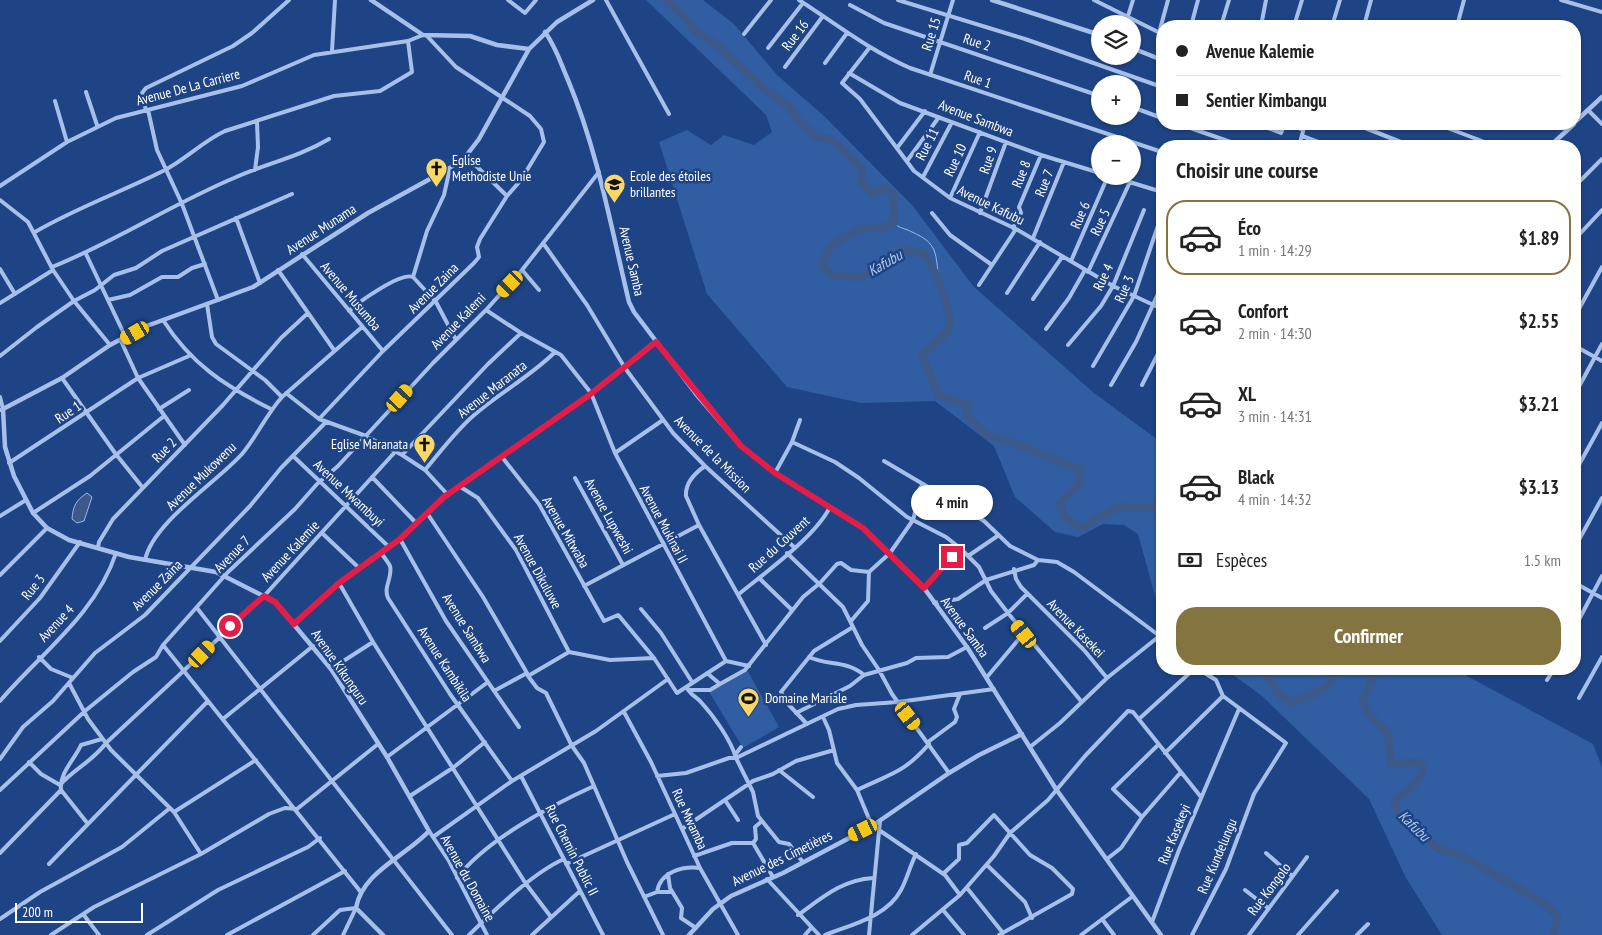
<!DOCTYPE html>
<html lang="fr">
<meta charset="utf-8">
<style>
:root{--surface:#fff;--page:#f2f2f2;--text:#222;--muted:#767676;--line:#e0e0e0;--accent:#837440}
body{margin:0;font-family:"PT Sans Narrow",sans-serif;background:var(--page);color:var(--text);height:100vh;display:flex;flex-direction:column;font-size:19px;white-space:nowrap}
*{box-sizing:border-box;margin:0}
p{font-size:16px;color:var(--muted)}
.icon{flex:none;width:28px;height:28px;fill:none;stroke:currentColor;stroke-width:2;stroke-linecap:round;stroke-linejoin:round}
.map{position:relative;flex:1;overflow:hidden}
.sheet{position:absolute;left:1156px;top:140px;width:425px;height:535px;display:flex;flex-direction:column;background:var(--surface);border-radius:20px;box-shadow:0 1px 4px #0004}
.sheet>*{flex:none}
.top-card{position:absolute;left:1156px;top:20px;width:425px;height:110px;border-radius:20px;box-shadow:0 1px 4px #0004;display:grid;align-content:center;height:110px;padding:0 20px;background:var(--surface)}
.tools{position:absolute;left:1091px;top:15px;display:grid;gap:10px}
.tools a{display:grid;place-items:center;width:50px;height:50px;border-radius:50%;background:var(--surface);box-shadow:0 1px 4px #0004;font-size:25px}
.scale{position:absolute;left:15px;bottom:12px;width:128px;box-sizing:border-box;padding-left:5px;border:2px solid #fff;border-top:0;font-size:14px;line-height:18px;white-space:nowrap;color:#fff;-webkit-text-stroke:4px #1e4485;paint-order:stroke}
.end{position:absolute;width:22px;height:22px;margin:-11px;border:6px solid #e11d48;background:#fff;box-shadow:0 0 0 2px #fff}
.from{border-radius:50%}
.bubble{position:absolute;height:35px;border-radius:18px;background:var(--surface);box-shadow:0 1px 4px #0004;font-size:16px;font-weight:700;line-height:35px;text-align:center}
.car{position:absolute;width:15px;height:30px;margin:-15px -8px;border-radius:6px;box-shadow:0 0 4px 1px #0007;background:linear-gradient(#f5c518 24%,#345 0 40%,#f5c518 0 76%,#345 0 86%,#f5c518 0)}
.top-card b{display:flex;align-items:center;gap:18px;height:48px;font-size:19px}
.top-card b+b{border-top:1px solid var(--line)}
.top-card i{width:12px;height:12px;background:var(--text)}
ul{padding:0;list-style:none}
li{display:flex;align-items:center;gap:15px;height:75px;margin:0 10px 8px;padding:0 10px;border:2px solid transparent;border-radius:20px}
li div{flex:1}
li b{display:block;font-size:19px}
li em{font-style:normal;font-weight:700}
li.selected{border-color:var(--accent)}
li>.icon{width:45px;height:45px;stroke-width:1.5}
h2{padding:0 20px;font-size:22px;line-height:60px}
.pay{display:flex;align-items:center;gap:12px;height:55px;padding:0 20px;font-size:19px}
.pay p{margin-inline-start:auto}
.primary-button{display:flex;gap:10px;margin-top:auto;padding:10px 20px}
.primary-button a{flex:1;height:58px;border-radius:20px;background:var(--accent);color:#fff;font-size:20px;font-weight:700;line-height:58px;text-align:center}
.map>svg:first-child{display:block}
.green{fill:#315da2}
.water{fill:#3d5989;stroke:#99baec}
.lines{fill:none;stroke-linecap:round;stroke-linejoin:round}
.stream{stroke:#99baec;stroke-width:1}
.river{stroke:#3d5989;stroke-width:8}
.minor{stroke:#a6c0ea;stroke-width:4}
.tertiary{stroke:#a6c0ea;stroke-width:4.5}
.route{stroke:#e11d48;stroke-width:6}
.labels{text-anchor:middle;stroke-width:5;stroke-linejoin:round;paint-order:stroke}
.street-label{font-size:14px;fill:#fff;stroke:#1e4485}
.poi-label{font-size:14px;fill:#fff;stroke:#1e4485;text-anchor:start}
.water-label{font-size:15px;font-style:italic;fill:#b1cbf2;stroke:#1e4485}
</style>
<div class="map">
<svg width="1602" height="935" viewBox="0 0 1602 935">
<rect width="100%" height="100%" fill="#1e4485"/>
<path class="green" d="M646,0H703L734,24L777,75L824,116L912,205L974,287L1094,393L1162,443V621L1138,534L1124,525L1103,524L1078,537L1055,532L1015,497L994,446L935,401L861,403L787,387L707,294L659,142L687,130L711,145L724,135L754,145L772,132L766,115Z
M746,668L779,727L743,748L708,690Z
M1225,669H1454L1593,744L1602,767V935H1442L1406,878L1369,799L1262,696Z"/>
<path class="water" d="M87,493L92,497L84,521L77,523L72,519C73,506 76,500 87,493Z"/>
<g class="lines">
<path class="stream" d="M894,223C900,229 905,228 912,232C939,244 935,253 939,280"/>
<path class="river" d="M666,0L686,18L696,32L716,44L763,88L789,106L799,121L816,137L831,139L862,169V183L872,193L885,188L893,193L894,223L881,228L860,229L831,245L822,265L833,276L862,277L903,250L926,254C937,278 951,302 949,329L922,355L938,395L968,405L967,417L986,435L1017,444L1079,469L1080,483L1059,505L1067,519L1082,528L1118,507L1151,508L1162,502
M1162,592L1159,593L1162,611
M1260,669L1266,674L1277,692L1291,703L1326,688L1335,675L1344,669
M1372,669L1373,678L1362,702L1372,718L1388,733L1391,764L1420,762L1423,769C1418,784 1406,793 1394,800L1398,813L1439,849L1461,855L1547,905L1558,917L1553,935"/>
<path class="minor" d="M508,0L525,13L536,0
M606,0L669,114
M799,0C836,24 869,50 910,68L1162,152
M898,0L1025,39L1162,87
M1094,0L1162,34
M1561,0L1602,12
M850,5L884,23L1100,96
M1128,16L1133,0
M1191,26L1198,0
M1221,26L1229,0
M1261,26L1266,0
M1294,26L1302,0
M1332,26L1340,0
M1364,26L1371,0
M1457,26L1464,0
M1159,33L1168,0
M744,34L771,0
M870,47L842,83L860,99L914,171L950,198L1016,229L1113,286L1162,309
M768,48L803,3
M332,51L335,0
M825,63L847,33
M785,67L823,16
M849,73L900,103L1041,155L1100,173
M930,75L953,0
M86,92L97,125
M55,101L67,142
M1132,107L1162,118
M148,110L157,150L182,204L218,300
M1588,110L1602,124
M146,111L142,93L146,88L233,46L252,33L289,0
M1179,124L1242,146
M1258,124L1281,133L1285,124
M1290,124L1303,130
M1437,124L1495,146
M1302,136L1329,146
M1299,146L1305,124
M897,148L925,111
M466,156L507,196
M907,161L939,117
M255,170L258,147L257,122
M1110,176L1162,192
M923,177L952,122
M0,186L67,142L116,118L242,86L314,55L408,41L423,35
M1575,186L1602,159
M950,198L980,132
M0,200L28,222L53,270L74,301L110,345
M932,213L950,235L992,265
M980,213L1006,142
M236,218L260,283
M1013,228L1021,213L1019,207L1041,155
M35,232C76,208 121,192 163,171C185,160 203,141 225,131L334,96L380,91L412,72L408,41
M1033,238L1064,162
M1575,239L1602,210
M543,243L587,305L625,368L673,433L705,466L795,548
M86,254L126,338
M302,254L383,351
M1071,261L1108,176
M52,267C115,242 172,204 234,178C267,163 297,158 329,139
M0,269L15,294
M278,270L334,350
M522,270L539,290
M1088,272L1130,182
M413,277L427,231L444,195L450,168
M413,277L436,302L456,340
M979,285L1016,229
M1007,293L1040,242
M1033,299L1062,257
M108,300L130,295L162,277H178L192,268L205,264
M0,303L53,270
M207,304L212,337L216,344L265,380L282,397
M486,310L521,333L561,355L591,393L615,453L726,661
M349,311C360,301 401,272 413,277
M1575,316L1602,267
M163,320C191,364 225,386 271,409
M1046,329L1069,298L1085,270
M121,341L138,378L185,445
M1068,345L1101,306L1113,286L1144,210
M1575,346L1602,361
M0,356L37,327L74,301L95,290L114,275L136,268L162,251L292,194
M1093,366L1134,296L1162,214
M62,378L115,453L143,488
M1111,385L1136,342L1162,285
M1142,385L1162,346
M286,393L319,419L366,436L402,455L425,470L448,495
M1575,394L1602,344
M0,397L3,409L0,410
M159,409L189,390
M319,419L383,351L474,263L479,257L477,247L480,239L507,196L521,180L544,142L541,129L530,116L456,67L426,35
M792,442L835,462L859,478L907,517L946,537L960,548L979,567L991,591L1008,613L1081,701
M615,453L663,420
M402,455L488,364L521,333
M293,456L389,547
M502,457L539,504L604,621L618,615L620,617L654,658L677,693L726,661L749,666
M884,461L967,510L984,521L1010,546L1038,560L1057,562L1074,572L1161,637
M9,463L138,378L189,356
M705,466C695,473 685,483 686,496L699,525L766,645
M425,470C441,451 455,432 473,416C499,393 531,376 555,352
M1575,472L1602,423
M775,473L792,442L800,420
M372,477L416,523
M575,478L623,565
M459,486L478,498L516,550L569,652
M33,513L90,476L164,416
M427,513L483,597L527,673
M0,516L26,500
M323,534L359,568
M400,539L446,621L519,727
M98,547L99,542L113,519L223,405L281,338L308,313
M1575,547L1602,498
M381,553C384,557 388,562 390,566C393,578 383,586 388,598L450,694L512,781
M787,553L843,607L862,645L879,670L892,694L949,773
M968,556L999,535
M145,560C153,522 216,483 242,454C257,436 266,415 282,397L362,327
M1014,569L1016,579L1021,587L1084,650L1107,678
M0,575L47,528
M759,578L792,610
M339,583L373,642L526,884L551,917
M1575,583L1602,598
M584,586L699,525
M924,588L960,548
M739,594C766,572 815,537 830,507
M934,603L958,599L986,580L1034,565L1038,560
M197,608L452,935
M641,609L661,633L692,682
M851,621L868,601L869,572
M294,623L339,583L400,539L444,497L588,396L656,341
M1575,627L1602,576
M985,628L1008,613L1027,594
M0,641L40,598L80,542
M39,657L51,669L73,678
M809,657C828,666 847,660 864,675
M331,669L373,642
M707,673L720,684L745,670L803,597L820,583L837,564L841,563L851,570L869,572L890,553L913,520C918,507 913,496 923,484
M528,676L537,688L546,693L572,746L584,763L627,862L663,935
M987,677L1024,633
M1547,680L1554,669
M69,683L88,719L111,750L174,812L201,854
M688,690H710L720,684
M494,691L527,673L528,676L569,652L610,660L654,658
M1579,698L1602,657
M0,701C40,654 96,614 116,553
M208,701L360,891
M624,712L651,762L700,868L738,935
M796,713L850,686L864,675L907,663L916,658L948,657L967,647
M823,717L829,730L837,763L857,790L872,826
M223,719L313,646
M1139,719L1194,669
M807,724L789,705L781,692L814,651L853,627
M928,742L955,722L957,717L954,709L960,694
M1030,747L1060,723L1107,678L1162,634
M1165,753L1223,696
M735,755L741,747
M387,757L488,682
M0,759L23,727L53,701L95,653L145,615L250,506L281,468L326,422
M29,762L41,774L60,785
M779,770L813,797
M521,776L603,935
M657,776L686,773L729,758H736C731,740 713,715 700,701C694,695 690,695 687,687
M60,785C74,769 93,761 106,743L264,596L395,452
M0,790L85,711L133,672L156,657L163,645L228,572L295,509L317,484L338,466L433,363L486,310L522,270L599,172
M61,790L88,824
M857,790C890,774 904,773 929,744
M410,796L454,767L485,742
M725,800L738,820
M174,812L256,760
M1142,817L1113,789L1158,745
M682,829L753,781L773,774L796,761L834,750
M879,830L945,875L960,895
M429,831L449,861L487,935
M433,837L512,781L596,731L668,679
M753,843L773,877
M753,843L756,839L755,827L761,822
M0,853L61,790C59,773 75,759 81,745L102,739
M1266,853L1292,876
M694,856L732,843H753
M1107,859L1121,848L1142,817L1181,772
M802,861L789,844L779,842L758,816L753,792L736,758L838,709L856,705L898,702L994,689
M49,864L208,701L163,645
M566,864L675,814
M987,865L1025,902L1032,918
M668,874L670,888L682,908L681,918L696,928
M943,874L959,859V845L967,843L994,815L1030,855L1052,868L1073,889L1072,894L999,935
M457,878C486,840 550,806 594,786
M767,879L819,935
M967,888L1003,933
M1245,890L1268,908
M657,892C660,872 682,866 700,868
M644,897L657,892H672
M943,910L964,935
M83,914L99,935
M798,915C823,897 842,880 873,878
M0,919L40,892L122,847L170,808
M1102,919L1114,935
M1152,922L1179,850L1239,709
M51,935L94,907L201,854L269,814L285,808L297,809L378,744
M147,935L218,890L308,847L320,838
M227,935L345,871
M313,935L340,910L356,908L343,935
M469,935C492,912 534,872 564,859
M532,935L580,891
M805,935L811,928
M825,935C850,925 887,917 901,890C907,879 910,866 916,854
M869,935L880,821
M912,935L960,895L994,856L1010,833L1048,800L1085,756L1128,711L1133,712L1201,797
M1081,935L1133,896
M1192,935L1226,869L1254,794L1286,743L1223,696L1216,680L1198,669
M1249,935L1307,857
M1298,935L1337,891
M1357,935L1368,924"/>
<path class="tertiary" d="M371,0L423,35L470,36L497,45L529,49
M992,0L1100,35
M545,32C556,47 561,64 568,80C598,152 611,227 629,302L634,312L696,394L741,446L775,473L863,528L924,588L967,647L1056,789L1161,935
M1132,48L1162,60
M1575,122L1602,97
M1355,124L1411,146
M1550,146L1574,124
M383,935L356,908C362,872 406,856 429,831L387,757L331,669L275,602L216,572L129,557L69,540L47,528L33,513L14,476L5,447L3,409L62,378L110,345L144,327L253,287L368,213L450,168L466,156L479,139L529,49L557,22L593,0
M689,935L713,909L731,896L783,873L872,826L949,773L979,755L1022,734"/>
</g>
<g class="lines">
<path class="route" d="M230,626L264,596L275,602L294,624L339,583L400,539L444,497L588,396L656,342L741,446L775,473L863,528L924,588L952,557"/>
</g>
<defs>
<symbol id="church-pin" viewBox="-11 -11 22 30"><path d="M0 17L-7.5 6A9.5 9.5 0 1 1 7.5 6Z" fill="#f9d865" stroke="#1e4485"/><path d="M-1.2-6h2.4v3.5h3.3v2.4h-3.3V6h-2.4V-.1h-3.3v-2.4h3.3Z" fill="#111"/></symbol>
<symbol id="school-pin" viewBox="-11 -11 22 30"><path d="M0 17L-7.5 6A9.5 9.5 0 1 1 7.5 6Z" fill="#f9d865" stroke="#1e4485"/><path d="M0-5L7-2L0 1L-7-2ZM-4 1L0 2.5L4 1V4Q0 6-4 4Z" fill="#111"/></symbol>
<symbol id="stadium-pin" viewBox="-11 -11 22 30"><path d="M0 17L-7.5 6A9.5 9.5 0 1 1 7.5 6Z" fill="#f9d865" stroke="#1e4485"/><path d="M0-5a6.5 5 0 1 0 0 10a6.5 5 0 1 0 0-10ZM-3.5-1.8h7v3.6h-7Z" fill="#111"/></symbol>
</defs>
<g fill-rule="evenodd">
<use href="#church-pin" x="424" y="156" width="25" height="34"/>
<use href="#school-pin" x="602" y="172" width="25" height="34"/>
<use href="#church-pin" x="412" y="432" width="25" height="34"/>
<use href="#stadium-pin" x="736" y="686" width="25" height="34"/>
</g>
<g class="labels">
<g class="street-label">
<text transform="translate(931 34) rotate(-73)" y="5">Rue 15</text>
<text transform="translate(795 35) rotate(-53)" y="5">Rue 16</text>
<text transform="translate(977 42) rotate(18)" y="5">Rue 2</text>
<text transform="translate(978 79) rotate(19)" y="5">Rue 1</text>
<text transform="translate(188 87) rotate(-15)" y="5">Avenue De La Carriere</text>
<text transform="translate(976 118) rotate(21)" y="5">Avenue Sambwa</text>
<text transform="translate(927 144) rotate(-63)" y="5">Rue 11</text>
<text transform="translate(955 160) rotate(-65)" y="5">Rue 10</text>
<text transform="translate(988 160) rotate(-71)" y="5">Rue 9</text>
<text transform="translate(1021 174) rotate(-68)" y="5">Rue 8</text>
<text transform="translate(1044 183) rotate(-68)" y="5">Rue 7</text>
<text transform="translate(991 205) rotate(26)" y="5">Avenue Kafubu</text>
<text transform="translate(1080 215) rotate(-66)" y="5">Rue 6</text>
<text transform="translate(1100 222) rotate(-65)" y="5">Rue 5</text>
<text transform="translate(321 229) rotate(-33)" y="5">Avenue Munama</text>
<text transform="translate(632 261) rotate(77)" y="5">Avenue Samba</text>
<text transform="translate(1103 277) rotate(-64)" y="5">Rue 4</text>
<text transform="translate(433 288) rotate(-45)" y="5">Avenue Zaina</text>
<text transform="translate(1124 289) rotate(-66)" y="5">Rue 3</text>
<text transform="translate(351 296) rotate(50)" y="5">Avenue Musumba</text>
<text transform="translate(458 321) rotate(-46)" y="5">Avenue Kalemi</text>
<text transform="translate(492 389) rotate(-38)" y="5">Avenue Maranata</text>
<text transform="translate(68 412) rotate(-34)" y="5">Rue 1</text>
<text transform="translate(164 450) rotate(-46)" y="5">Rue 2</text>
<text transform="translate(713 454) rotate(45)" y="5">Avenue de la Mission</text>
<text transform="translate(201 476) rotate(-44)" y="5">Avenue Mukowenu</text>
<text transform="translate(349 493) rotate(43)" y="5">Avenue Mwambuyi</text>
<text transform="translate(609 516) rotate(61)" y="5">Avenue Lupweshi</text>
<text transform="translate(664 524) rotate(62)" y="5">Avenue Mukinai II</text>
<text transform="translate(566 532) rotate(60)" y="5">Avenue Mitwaba</text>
<text transform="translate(779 544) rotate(-42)" y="5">Rue du Couvent</text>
<text transform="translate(290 551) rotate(-47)" y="5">Avenue Kalemie</text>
<text transform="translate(232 554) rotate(-46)" y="5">Avenue 7</text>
<text transform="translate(538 571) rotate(61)" y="5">Avenue Dikuluwe</text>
<text transform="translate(157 585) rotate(-45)" y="5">Avenue Zaina</text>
<text transform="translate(33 587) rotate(-52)" y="5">Rue 3</text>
<text transform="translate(56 623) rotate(-47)" y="5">Avenue 4</text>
<text transform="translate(965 627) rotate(54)" y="5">Avenue Samba</text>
<text transform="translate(467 628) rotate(58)" y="5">Avenue Sambwa</text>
<text transform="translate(1076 628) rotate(46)" y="5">Avenue Kasekei</text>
<text transform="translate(445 664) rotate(57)" y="5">Avenue Kambikila</text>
<text transform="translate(340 667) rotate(55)" y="5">Avenue Kikunguru</text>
<text transform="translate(690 819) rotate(65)" y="5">Rue Mwamba</text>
<text transform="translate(1174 834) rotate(-68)" y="5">Rue Kasekeyi</text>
<text transform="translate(572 850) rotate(63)" y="5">Rue Chemin Public II</text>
<text transform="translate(1217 856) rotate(-67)" y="5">Rue Kundelungu</text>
<text transform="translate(782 858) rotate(-26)" y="5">Avenue des Cimetières</text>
<text transform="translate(468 878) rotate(61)" y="5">Avenue du Domaine</text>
<text transform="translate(1269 889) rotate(-53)" y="5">Rue Kongolo</text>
</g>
<g class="poi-label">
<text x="452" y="165">Eglise<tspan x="452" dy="16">Methodiste Unie</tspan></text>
<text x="630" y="181">Ecole des étoiles<tspan x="630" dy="16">brillantes</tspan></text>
<text x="408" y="449" text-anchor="end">Eglise Maranata</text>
<text x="765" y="703">Domaine Mariale</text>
</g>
<g class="water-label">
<text transform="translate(885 263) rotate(-30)" y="5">Kafubu</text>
<text transform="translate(1414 826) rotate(44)" y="5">Kafubu</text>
</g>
</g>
</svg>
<div class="tools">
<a><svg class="icon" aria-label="layers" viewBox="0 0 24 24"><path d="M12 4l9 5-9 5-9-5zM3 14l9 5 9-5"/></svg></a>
<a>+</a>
<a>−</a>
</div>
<div class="scale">200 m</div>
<i class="end from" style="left:230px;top:626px"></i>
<i class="end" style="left:952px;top:557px"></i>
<div class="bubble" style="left:911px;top:485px;width:82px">4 min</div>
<i class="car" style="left:510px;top:284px;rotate:224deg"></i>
<i class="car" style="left:135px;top:333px;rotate:240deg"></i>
<i class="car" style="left:400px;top:398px;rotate:42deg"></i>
<i class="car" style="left:1024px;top:634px;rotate:321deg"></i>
<i class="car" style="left:202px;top:654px;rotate:44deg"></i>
<i class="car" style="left:908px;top:716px;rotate:142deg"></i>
<i class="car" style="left:863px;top:830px;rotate:244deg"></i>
<div class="top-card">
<b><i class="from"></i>Avenue Kalemie</b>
<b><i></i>Sentier Kimbangu</b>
</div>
<section class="sheet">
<h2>Choisir une course</h2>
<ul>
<li class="selected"><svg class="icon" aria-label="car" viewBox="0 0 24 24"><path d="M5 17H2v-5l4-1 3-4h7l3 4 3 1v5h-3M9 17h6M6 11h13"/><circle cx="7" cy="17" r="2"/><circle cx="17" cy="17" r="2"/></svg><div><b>Éco</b><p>1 min · 14:29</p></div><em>$1.89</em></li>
<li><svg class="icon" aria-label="car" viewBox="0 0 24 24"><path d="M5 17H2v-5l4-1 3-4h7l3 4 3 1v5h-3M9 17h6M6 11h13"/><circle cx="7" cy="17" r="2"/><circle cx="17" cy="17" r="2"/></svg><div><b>Confort</b><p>2 min · 14:30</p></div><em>$2.55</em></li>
<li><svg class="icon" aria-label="car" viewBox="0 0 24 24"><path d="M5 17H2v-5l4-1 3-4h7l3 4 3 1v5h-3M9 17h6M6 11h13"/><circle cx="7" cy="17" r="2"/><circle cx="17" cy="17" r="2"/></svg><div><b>XL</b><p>3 min · 14:31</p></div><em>$3.21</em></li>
<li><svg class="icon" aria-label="car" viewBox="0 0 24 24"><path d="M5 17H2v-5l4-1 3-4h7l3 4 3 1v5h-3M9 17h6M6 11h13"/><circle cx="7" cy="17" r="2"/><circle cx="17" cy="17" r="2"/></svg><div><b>Black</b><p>4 min · 14:32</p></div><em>$3.13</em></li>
</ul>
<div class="pay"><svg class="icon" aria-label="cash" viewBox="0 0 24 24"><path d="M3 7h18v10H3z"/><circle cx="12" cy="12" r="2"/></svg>Espèces<p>1.5 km</p></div>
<div class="primary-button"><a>Confirmer</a></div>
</section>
</div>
